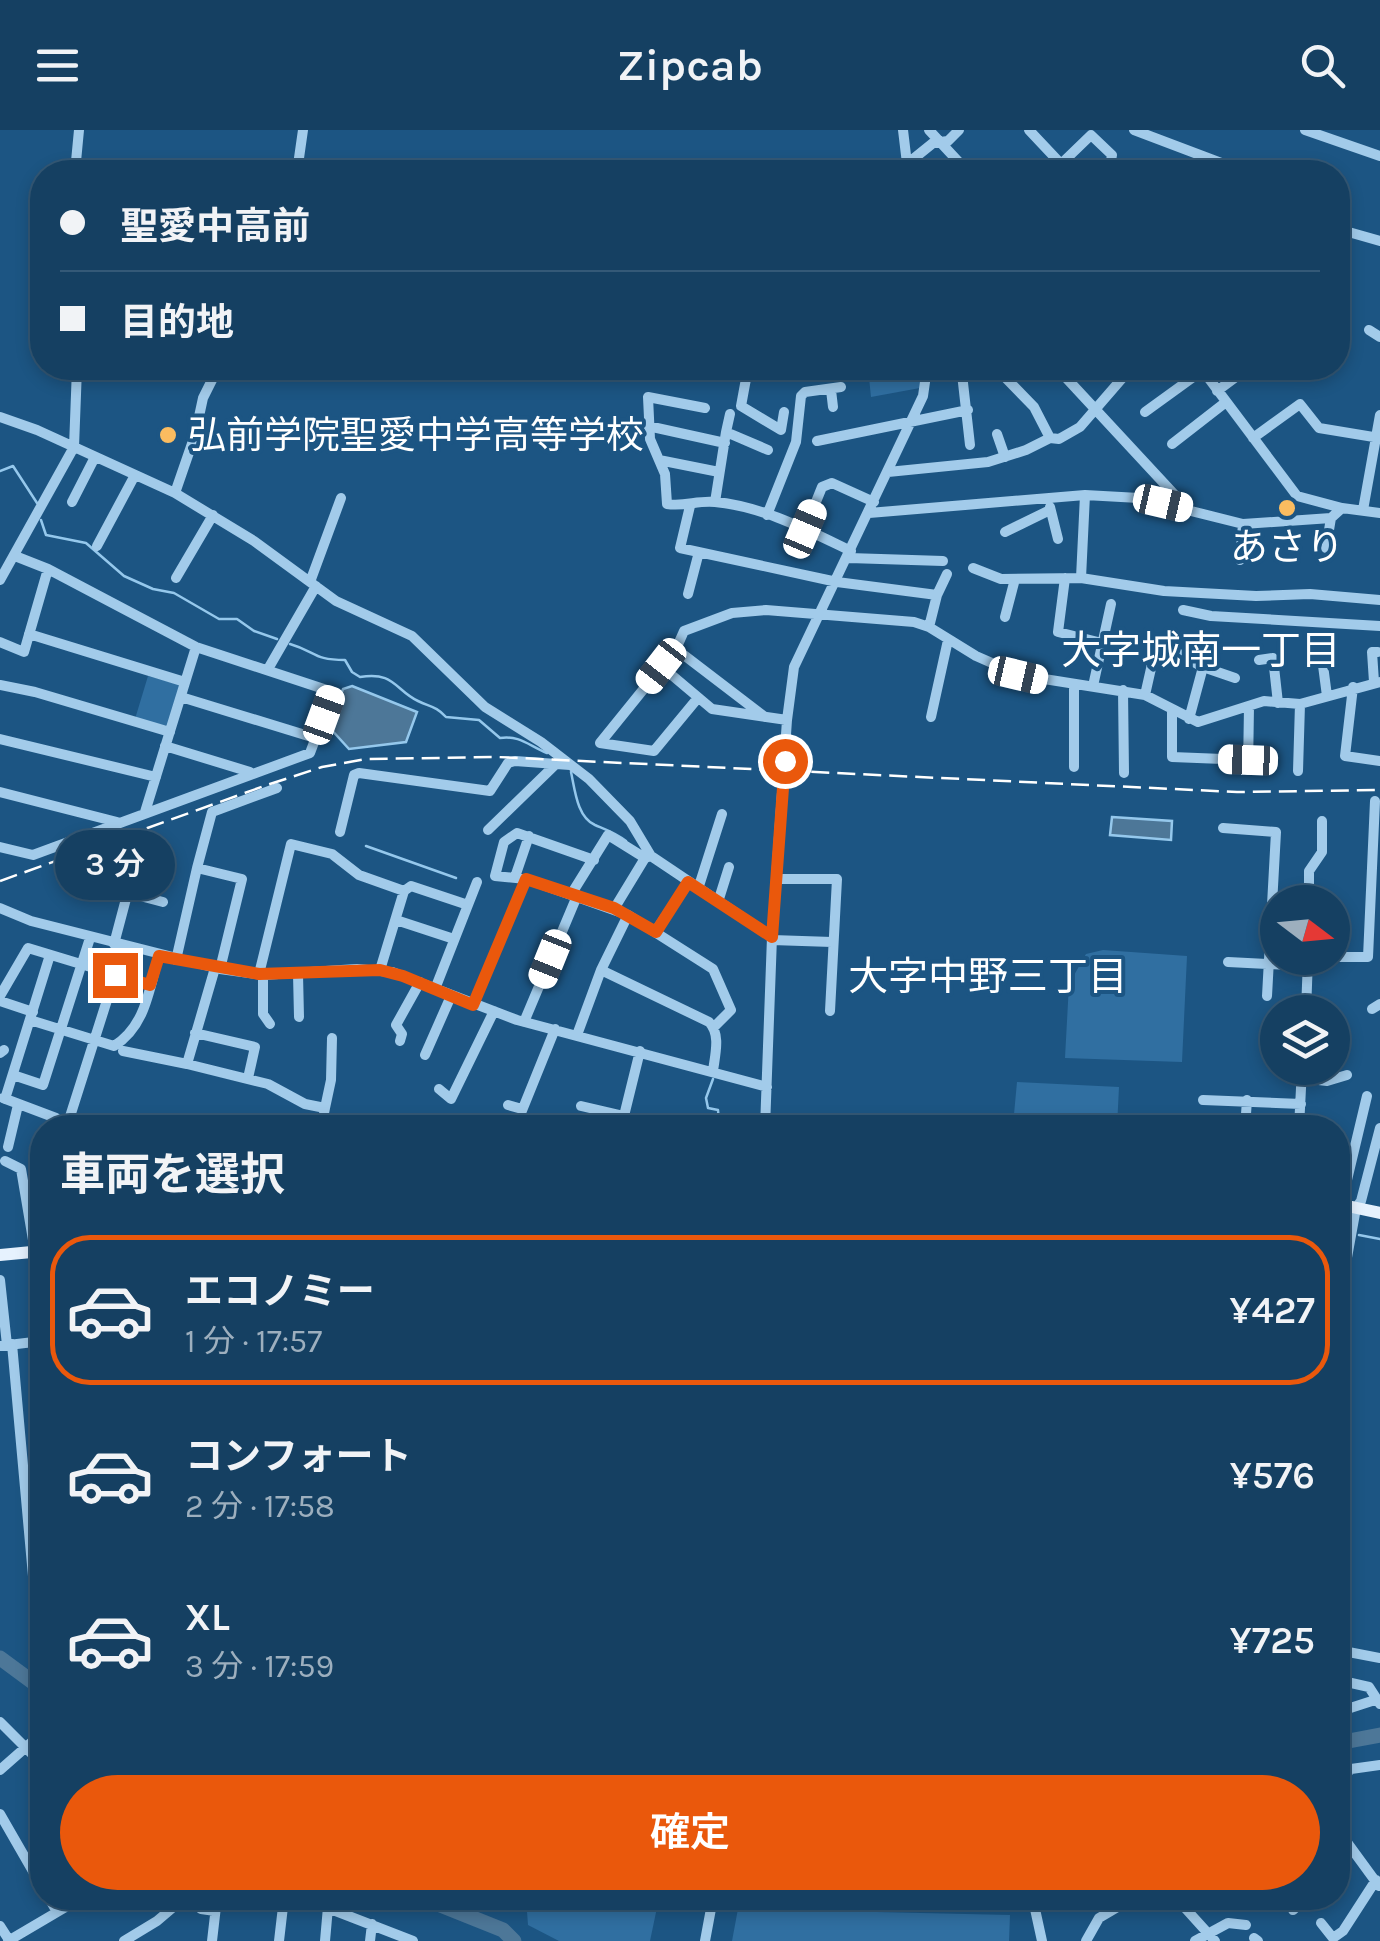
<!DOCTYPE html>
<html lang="ja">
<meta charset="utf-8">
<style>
:root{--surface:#154062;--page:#1e4768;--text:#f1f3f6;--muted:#9dafbe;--line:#345977;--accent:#ea580c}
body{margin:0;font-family:Karla,"Noto Sans JP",sans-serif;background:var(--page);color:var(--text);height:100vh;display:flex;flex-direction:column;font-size:38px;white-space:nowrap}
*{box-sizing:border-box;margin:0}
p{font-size:32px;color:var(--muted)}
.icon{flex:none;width:55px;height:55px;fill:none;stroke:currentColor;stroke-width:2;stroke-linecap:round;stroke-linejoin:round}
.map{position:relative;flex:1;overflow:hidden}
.details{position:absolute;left:30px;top:985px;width:1320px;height:795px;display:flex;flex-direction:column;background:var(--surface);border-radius:40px;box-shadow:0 5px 15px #0003,0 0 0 2px var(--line)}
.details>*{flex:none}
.banner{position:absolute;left:30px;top:30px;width:1320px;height:220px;border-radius:40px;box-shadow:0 5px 15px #0003,0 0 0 2px var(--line);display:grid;align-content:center;height:220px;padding:0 30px;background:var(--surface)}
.needle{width:65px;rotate:106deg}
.buttons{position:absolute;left:1260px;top:755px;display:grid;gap:20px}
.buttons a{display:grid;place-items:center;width:90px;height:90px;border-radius:50%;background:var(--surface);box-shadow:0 5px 15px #0003,0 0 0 2px var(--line);font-size:50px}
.end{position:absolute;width:45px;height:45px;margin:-22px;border:12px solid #ea580c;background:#fff;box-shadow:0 0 0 5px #fff}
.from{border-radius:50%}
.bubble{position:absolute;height:70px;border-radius:35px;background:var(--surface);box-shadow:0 5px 15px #0003,0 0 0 2px var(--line);font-size:32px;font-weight:600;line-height:70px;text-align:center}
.car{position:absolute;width:30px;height:60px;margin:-30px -15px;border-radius:12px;box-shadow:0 0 8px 2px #0007;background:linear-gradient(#fff 24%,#345 0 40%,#fff 0 76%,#345 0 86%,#fff 0)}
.banner b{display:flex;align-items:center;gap:35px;height:95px;font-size:38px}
.banner b+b{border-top:2px solid var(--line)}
.banner i{width:25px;height:25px;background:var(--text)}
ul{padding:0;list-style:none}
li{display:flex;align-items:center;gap:30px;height:150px;margin:0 20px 15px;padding:0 10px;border:5px solid transparent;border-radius:40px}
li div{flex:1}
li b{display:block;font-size:38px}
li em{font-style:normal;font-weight:600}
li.active{border-color:var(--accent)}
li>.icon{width:90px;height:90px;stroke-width:1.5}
h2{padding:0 30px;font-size:45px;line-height:120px}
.primary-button{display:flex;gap:20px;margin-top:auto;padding:20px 30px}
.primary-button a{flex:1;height:115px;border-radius:60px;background:var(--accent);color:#fff;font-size:40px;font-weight:600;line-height:115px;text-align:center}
header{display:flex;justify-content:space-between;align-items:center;height:130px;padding:0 30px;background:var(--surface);font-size:45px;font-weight:600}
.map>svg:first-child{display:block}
.green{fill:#306fa1}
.water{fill:#4d7798;stroke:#95c8ec;stroke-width:2.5}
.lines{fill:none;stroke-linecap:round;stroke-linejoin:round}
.stream{stroke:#95c8ec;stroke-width:2.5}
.river{stroke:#4d7798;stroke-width:15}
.minor{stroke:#a2cbea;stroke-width:10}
.major{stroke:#e6f2fe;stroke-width:12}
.rail{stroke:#fff;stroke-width:2.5;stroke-dasharray:18 8;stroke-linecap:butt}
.route{stroke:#ea580c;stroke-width:12}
.poi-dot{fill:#fabc60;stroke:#1c5583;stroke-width:4}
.labels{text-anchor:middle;stroke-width:8;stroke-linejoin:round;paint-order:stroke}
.poi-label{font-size:38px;fill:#fff;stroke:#1c5583;text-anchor:start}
.neighbourhood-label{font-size:40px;fill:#fff;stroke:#1c5583}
</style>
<header><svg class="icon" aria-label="menu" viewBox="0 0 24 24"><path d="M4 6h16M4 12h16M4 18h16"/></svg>Zipcab<svg class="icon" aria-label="search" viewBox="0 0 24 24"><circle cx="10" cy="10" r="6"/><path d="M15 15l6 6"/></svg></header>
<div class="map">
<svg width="1380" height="1811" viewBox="0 0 1380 1811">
<rect width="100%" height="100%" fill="#1c5583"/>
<path class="green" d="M868,238H921L920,258L871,267Z
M148,546L178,554L180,558L168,596L135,589Z
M1103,820L1187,826L1182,932L1065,928L1069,854L1086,824Z
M1017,952L1119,957L1117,997L1013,995Z
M526,1768H659L650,1811H559L528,1795Z
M740,1768H789L877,1782L1010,1785L1009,1811H732Z"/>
<path class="water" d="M352,556L417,582L406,612L349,619L329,597L343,559Z
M1112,687L1172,691L1171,710L1110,705Z"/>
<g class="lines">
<path class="stream" d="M0,341L13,336L37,373
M41,390L46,405L86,413L124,446L153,459L174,463L219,489H237L254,501L277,509
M290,514C317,522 313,530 345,530L352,542L360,547C394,541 395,560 418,571C430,577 436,576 446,587L479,590L500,608C520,605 529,616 547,623
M571,642C575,660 577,687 595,695C607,700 616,703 626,711
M366,716L456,748
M713,949L706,968L708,978L718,980L719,992L724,996
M1338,1102L1346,1103
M1359,1105L1380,1109"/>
<path class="river" d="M0,1528L42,1559
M1338,1613L1380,1605
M423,1768L503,1800L514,1811"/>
<path class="minor" d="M903,0L908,42
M929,0L968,42
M1029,0L1061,34L1091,5L1112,25L1109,42
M1134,0L1245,42
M1305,0L1380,26
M907,34L933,13L948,11L959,0
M75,42L79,0
M297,42L303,0
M1157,42H1162
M1338,99L1380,111
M1369,200L1380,207
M748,238L741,276L781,300L784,282
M996,238L1034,277L1050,308
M1057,238L1185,376
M1201,238L1297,366L1342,378L1380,383
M962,244L970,315
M831,260L833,277
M1217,261L1248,238
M705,278L648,267L650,309L665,344L667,374C684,377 698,370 715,372C762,376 809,401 851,421
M1145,282L1203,240
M0,287L37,300L175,363L254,411L336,471L412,506L485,577L541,612L589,649L630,691L651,726L772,807
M648,296L725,313
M726,302L730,284
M997,304L1005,327
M1253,308L1300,274L1319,298L1380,308
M817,311L968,280
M1172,314L1226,272
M659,330L719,342
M888,342L988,332L1026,320L1050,308L1059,309L1080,297L1125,245L1140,238
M175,363L195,305L203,268L218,238
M72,372L95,327
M715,372L726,302L768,320
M690,376L680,418L837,452L937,465L929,497
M1050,377L1058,409
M1363,380L1380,285
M869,383L1085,365L1139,368L1243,394L1331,388L1342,378
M767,385L796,312L801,266L805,262L841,257
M805,399L822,357L832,353L874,372
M1005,402L1050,380
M97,416L135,345
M1326,418L1331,388
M849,428L943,431
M1240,430L1243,394
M973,438L1001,449L1081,448L1164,461L1256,466L1310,464L1380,470
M176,448L213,385
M1065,448L1058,502L1102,513
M1081,448L1085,365
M0,450L74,317L77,238
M310,452L341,368
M688,464L699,422
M937,465L947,444
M1183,480L1211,486L1380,496
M1005,487L1015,449
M29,504L185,552
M0,512L24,522L48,439
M676,519L684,501L732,483L766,480L914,492L929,497L976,526L1019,545L1145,565L1198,592L1264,571L1300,574L1380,552
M1321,520L1327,566
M1259,530L1273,528L1278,573
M661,536L712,579L787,590
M268,539L316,456
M1374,552L1372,522H1378
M0,555L35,562L170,602
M1093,556L1111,474
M1353,557L1345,626L1380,631
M1123,560L1124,643
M1145,565L1157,512L1203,537L1235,548
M181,567L315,608
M697,569L654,621L600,613L676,519L765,587
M1172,580V627L1248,630
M931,587L948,510
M1189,589L1203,537
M0,609L156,647
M165,616L250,642
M1074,637V555
M1248,640L1249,576
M1298,641L1300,574
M0,662L117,692
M145,682L196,517
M1223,698L1276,702L1267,866
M488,700L555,635
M340,702L354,645L359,643L490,661L508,633L515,631L570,635
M0,717L33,725L310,623L333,562L196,517L48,439L15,426
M594,730L517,703L504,712L495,746L526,749L628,785
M197,738L212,682L277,658
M515,747L529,706
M776,749H837L830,881
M87,752L163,772
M698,759L722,684
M404,761L411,756L468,775
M572,763L608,705L645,728L651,726
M718,772L729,737
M1309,772V741L1322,722V691
M0,778L31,791L220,839L263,845L357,839L392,842L517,890L767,957
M614,779L645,728
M396,790L454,809
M655,802L688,753
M772,810L832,812
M114,814L140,716
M1332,827H1368L1375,671
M176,830L197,738L242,749L220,839
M1228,832L1308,836
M215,838L187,934L268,954L305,974L325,978L321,998
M601,840L709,892C721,904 715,925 713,941
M259,844L291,714L332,724L359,745L404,761L380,840
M298,844L299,887
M263,845V884L270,894
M435,859L477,752
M0,866L28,818L150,855
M0,871L33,882
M473,875L526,749
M1372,879L1380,874
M1306,882L1308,828
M30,890L114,916C146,896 149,859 159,825
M524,892L577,766
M195,903L255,917L248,948
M577,905L601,840L628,785L713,839L731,880L714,897
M400,911L402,904L396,895L420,852
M123,921L187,934
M0,923L4,920
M425,925L451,866
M13,945L43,955L90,808
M1302,948L1327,951L1347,945
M439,959L451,969L494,881
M3,968L56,988L69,997
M5,969L50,825
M1203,970L1301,974
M508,975L522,979
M581,976L624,986
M325,978L331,950L332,908
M517,993L555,899
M67,996L115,845
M359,998H360
M621,998L640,921
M765,998L772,807L787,590L794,537L923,266L927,238
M1245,998L1247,970
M1299,998L1302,938
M8,1017L18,975
M5,1031L21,1039L35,1122
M1341,1075L1367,966
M40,1121L42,1148
M0,1150L7,1215
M1338,1177L1356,1078L1361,1071L1380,998
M12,1214L35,1468
M0,1216L42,1211
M39,1519L42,1518
M1338,1520L1380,1528
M1338,1550L1369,1557L1380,1574
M1338,1582L1375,1570
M0,1592L42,1634
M0,1640L42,1603
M1338,1651L1351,1639L1380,1635
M0,1684L42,1757
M1338,1700L1379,1756
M49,1768L57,1782
M188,1768L201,1779L215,1781
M302,1768L413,1811
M1036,1768L1035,1779L1042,1811
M1176,1768L1215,1811
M1293,1780L1306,1768
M1321,1793L1333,1808L1343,1801L1376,1750
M0,1796L9,1810
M1254,1808L1258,1811
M8,1811L81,1768
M124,1811L157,1791L184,1768
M212,1811L217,1768
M279,1811L284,1768
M325,1811L328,1777
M370,1811L372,1794
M705,1811L713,1768
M1086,1811L1099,1788L1133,1768
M1195,1811L1228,1793L1246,1795"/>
<path class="major" d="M1338,1074L1380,1083
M0,1125L42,1121"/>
<path class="rail" d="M0,751L267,655L322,637L366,629L497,627L1237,662L1380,660"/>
</g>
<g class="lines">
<path class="route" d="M115,845L150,855L159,826L259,844L380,840L403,846L473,875L526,749L614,778L656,802L688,752L772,807L785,631"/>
</g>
<g class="poi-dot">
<circle cx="168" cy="305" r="10"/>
<circle cx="1287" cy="378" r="10"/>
</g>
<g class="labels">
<g class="poi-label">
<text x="188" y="318">弘前学院聖愛中学高等学校</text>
<text x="1287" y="430" text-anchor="middle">あさり</text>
</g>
<g class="neighbourhood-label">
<text x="1201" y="534">大字城南一丁目</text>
<text x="988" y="860">大字中野三丁目</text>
</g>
</g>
</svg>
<div class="buttons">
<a><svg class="needle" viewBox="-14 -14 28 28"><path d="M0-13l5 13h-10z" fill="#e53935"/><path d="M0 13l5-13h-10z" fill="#9dafbe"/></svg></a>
<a><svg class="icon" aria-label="layers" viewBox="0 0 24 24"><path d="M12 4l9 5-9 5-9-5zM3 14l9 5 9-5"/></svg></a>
</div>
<i class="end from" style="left:785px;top:631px"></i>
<i class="end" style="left:115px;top:845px"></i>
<div class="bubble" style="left:55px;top:700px;width:120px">3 分</div>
<i class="car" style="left:1163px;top:373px;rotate:103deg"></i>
<i class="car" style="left:805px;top:399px;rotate:23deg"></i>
<i class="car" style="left:661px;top:536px;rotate:218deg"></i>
<i class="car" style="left:1018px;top:545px;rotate:103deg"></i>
<i class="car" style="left:324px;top:585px;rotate:20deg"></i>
<i class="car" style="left:1248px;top:630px;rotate:272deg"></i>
<i class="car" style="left:550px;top:829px;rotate:202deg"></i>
<div class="banner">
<b><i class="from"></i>聖愛中高前</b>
<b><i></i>目的地</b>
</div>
<section class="details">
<h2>車両を選択</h2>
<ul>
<li class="active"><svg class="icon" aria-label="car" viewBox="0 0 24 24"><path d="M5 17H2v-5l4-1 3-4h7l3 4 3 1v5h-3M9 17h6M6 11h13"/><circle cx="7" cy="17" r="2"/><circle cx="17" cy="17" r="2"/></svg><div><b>エコノミー</b><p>1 分 · 17:57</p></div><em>¥427</em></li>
<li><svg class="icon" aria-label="car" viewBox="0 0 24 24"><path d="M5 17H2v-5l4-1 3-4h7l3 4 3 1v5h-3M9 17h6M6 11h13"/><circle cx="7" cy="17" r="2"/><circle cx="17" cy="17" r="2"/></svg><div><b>コンフォート</b><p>2 分 · 17:58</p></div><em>¥576</em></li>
<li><svg class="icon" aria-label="car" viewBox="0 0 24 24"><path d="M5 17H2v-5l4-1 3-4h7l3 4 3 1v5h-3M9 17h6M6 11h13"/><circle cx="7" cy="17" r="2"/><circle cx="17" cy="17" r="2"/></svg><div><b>XL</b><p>3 分 · 17:59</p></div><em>¥725</em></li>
</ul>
<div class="primary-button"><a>確定</a></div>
</section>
</div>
